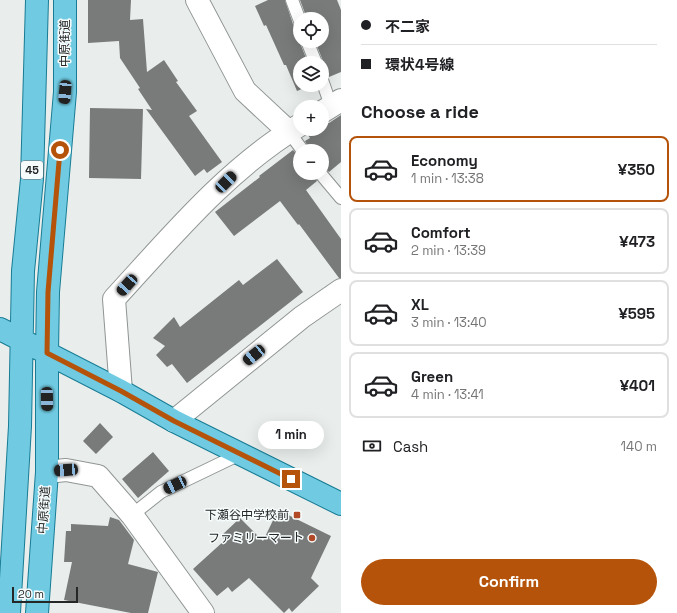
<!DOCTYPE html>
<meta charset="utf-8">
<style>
:root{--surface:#fff;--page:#f2f2f2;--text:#202124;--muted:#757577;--line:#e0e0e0;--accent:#b45309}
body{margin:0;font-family:"Space Grotesk","Noto Sans JP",sans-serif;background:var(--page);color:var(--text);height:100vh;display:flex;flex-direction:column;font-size:15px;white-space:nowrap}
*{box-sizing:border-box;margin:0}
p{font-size:13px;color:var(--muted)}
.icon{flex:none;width:22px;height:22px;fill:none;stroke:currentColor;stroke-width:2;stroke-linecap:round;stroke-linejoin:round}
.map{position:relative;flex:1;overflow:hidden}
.side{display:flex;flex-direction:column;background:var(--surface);width:336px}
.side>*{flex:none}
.top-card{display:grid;align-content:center;height:88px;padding:0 20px;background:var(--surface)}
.controls{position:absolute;left:293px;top:12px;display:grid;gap:8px}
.controls a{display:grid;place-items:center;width:36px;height:36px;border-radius:50%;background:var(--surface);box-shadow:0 4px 16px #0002;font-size:20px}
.scale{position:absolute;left:12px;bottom:10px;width:66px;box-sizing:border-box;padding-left:4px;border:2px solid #252727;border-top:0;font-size:11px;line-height:14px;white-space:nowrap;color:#252727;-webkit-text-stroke:3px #f6fbfb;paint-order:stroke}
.end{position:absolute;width:18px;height:18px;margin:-9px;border:5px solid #b45309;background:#fff;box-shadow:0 0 0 2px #fff}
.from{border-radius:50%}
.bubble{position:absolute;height:28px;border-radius:14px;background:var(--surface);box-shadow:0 4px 16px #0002;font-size:13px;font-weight:700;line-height:28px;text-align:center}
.car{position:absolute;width:12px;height:24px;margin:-12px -6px;border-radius:5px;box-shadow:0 0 3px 1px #0007;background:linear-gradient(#222 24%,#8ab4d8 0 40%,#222 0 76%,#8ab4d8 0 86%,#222 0)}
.top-card b{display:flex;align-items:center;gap:14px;height:38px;font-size:15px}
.top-card b+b{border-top:1px solid var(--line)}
.top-card i{width:10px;height:10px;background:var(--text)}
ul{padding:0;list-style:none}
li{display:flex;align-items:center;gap:12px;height:66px;margin:0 8px 6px;padding:0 12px;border:2px solid var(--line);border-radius:8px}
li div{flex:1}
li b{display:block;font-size:15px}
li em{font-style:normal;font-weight:700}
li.current{border-color:var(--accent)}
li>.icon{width:36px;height:36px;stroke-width:1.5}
h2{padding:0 20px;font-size:18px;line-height:48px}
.pay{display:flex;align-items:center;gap:10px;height:44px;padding:0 20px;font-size:15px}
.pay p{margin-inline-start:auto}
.button{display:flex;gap:8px;margin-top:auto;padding:8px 20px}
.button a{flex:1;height:46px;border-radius:24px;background:var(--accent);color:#fff;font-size:16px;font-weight:700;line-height:46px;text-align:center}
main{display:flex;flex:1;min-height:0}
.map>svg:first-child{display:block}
.building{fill:#787b79}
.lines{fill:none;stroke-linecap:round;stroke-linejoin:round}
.lane-casing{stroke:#919595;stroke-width:14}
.street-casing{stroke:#919595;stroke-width:24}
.primary-casing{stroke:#187c94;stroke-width:24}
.lane{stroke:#fff;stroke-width:12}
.street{stroke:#fff;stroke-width:22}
.primary{stroke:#70cbe2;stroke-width:22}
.route{stroke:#b45309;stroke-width:5}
.poi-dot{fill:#b14927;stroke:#f6fbfb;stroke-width:1.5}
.labels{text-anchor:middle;stroke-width:3;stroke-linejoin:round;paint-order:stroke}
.shield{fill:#f6fbfb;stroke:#646767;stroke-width:1}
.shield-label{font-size:11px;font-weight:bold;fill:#252727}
.street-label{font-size:12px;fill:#252727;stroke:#f6fbfb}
.poi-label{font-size:12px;fill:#252727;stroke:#f6fbfb;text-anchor:end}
</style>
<main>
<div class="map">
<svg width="341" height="613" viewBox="0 0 341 613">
<rect width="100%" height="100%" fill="#e9eeed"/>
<path class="building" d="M88,0H131L130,20L143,19L147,72L164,60L178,81L176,82L197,111L189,116L222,162L207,173L204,169L195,176L146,109L152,110L138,89L140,88L120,58L119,41L88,43Z
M268,0H285L293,24L296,27L300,28V43L308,63H300V85H311L297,91L286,65H284L266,25L264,26L255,6Z
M300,0H337L341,10V72L329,77L327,74L322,73L323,61L315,41H322V19H307Z
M90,108L143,109L141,179L89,178Z
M341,115V162L329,172L322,166V151H310L305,141L310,138L308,135L309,133L315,129H322V124L329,123Z
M293,150L300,158V173H313L317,181L306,190L341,239V278H339L299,224L298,225L280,201L234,236L215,212L260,177L259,176Z
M277,259L303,292L187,383L172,364L167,367L156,355L165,346L153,338L174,317L180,327L239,280L243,285Z
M100,423L113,437L96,454L83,441Z
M153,452L169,471L138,498L122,479Z
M278,510L331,536L311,578L319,586L292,612L289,608L284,613L249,578L232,592L228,587L217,596L193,569L225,540L221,536L240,518L263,541Z
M110,517L119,520L134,540L128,564L158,572L148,613H131L64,600L72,562H64L66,531H71V524L108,526Z"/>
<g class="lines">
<defs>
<path id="lane" d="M292,0L300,21
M307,41L316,63
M322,80L331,106
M289,132L303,151
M320,173L341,198
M132,515L161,492L240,454"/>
<path id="street" d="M197,0L245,91L289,132
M322,112L341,100
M121,391L114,299C171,237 227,169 300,125
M174,421L302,317L341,290
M47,472L66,470L98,476L132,515L203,613"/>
<path id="primary" d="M0,329L121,391L174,421L341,504
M9,613L20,426L23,271L32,179L37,0
M37,613L47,472V353L48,292L65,92V0"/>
</defs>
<use href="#lane" class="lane-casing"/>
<use href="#street" class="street-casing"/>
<use href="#primary" class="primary-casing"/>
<use href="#lane" class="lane"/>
<use href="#street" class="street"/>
<use href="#primary" class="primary"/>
</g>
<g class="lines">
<path class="route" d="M60,150L48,292L47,353L121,391L174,421L291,479"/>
</g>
<g class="poi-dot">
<rect x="293" y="511" width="8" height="8" rx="2"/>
<circle cx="312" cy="538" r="4"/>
</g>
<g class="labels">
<rect class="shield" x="21" y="161" width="22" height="18" rx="3"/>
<g class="shield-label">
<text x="32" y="174">45</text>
</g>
<g class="street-label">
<text transform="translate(65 43) rotate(-90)" y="4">中原街道</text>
<text transform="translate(44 510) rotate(-86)" y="4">中原街道</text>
</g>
<g class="poi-label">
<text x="289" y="519">下瀬谷中学校前</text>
<text x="304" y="542">ファミリーマート</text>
</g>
</g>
</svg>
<div class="controls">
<a><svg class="icon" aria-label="locate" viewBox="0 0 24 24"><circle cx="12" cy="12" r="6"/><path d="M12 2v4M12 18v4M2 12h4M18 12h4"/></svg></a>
<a><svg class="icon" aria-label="layers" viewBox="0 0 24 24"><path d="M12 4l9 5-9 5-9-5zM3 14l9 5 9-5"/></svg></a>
<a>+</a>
<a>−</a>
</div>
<div class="scale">20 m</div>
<i class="end from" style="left:60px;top:150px"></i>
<i class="end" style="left:291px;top:479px"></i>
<div class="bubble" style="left:258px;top:421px;width:66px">1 min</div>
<i class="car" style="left:65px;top:92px;rotate:185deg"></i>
<i class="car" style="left:226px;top:182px;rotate:45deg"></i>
<i class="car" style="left:127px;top:285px;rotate:222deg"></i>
<i class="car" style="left:254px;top:355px;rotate:231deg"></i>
<i class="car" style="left:47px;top:399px;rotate:179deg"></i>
<i class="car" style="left:66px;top:470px;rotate:266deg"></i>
<i class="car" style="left:175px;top:485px;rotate:245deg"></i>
</div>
<section class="side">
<div class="top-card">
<b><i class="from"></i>不二家</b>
<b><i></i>環状4号線</b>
</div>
<h2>Choose a ride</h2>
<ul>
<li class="current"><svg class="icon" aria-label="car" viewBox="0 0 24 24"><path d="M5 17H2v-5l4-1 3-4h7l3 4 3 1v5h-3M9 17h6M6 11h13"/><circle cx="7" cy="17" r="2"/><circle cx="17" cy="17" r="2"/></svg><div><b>Economy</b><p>1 min · 13:38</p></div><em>¥350</em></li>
<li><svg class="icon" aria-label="car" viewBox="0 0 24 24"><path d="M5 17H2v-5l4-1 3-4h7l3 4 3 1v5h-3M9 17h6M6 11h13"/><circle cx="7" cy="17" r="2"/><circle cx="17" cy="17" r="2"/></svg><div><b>Comfort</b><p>2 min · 13:39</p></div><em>¥473</em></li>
<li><svg class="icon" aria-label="car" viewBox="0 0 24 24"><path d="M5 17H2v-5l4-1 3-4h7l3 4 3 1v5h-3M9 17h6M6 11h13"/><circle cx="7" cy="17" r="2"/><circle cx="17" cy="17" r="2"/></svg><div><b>XL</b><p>3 min · 13:40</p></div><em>¥595</em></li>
<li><svg class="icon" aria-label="car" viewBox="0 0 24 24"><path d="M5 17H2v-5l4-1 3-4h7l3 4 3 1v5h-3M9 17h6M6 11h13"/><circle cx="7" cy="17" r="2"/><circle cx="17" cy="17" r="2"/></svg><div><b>Green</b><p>4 min · 13:41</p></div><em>¥401</em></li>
</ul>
<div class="pay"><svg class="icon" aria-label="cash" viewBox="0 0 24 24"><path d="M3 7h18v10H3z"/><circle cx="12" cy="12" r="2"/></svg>Cash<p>140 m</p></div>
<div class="button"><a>Confirm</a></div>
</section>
</main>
